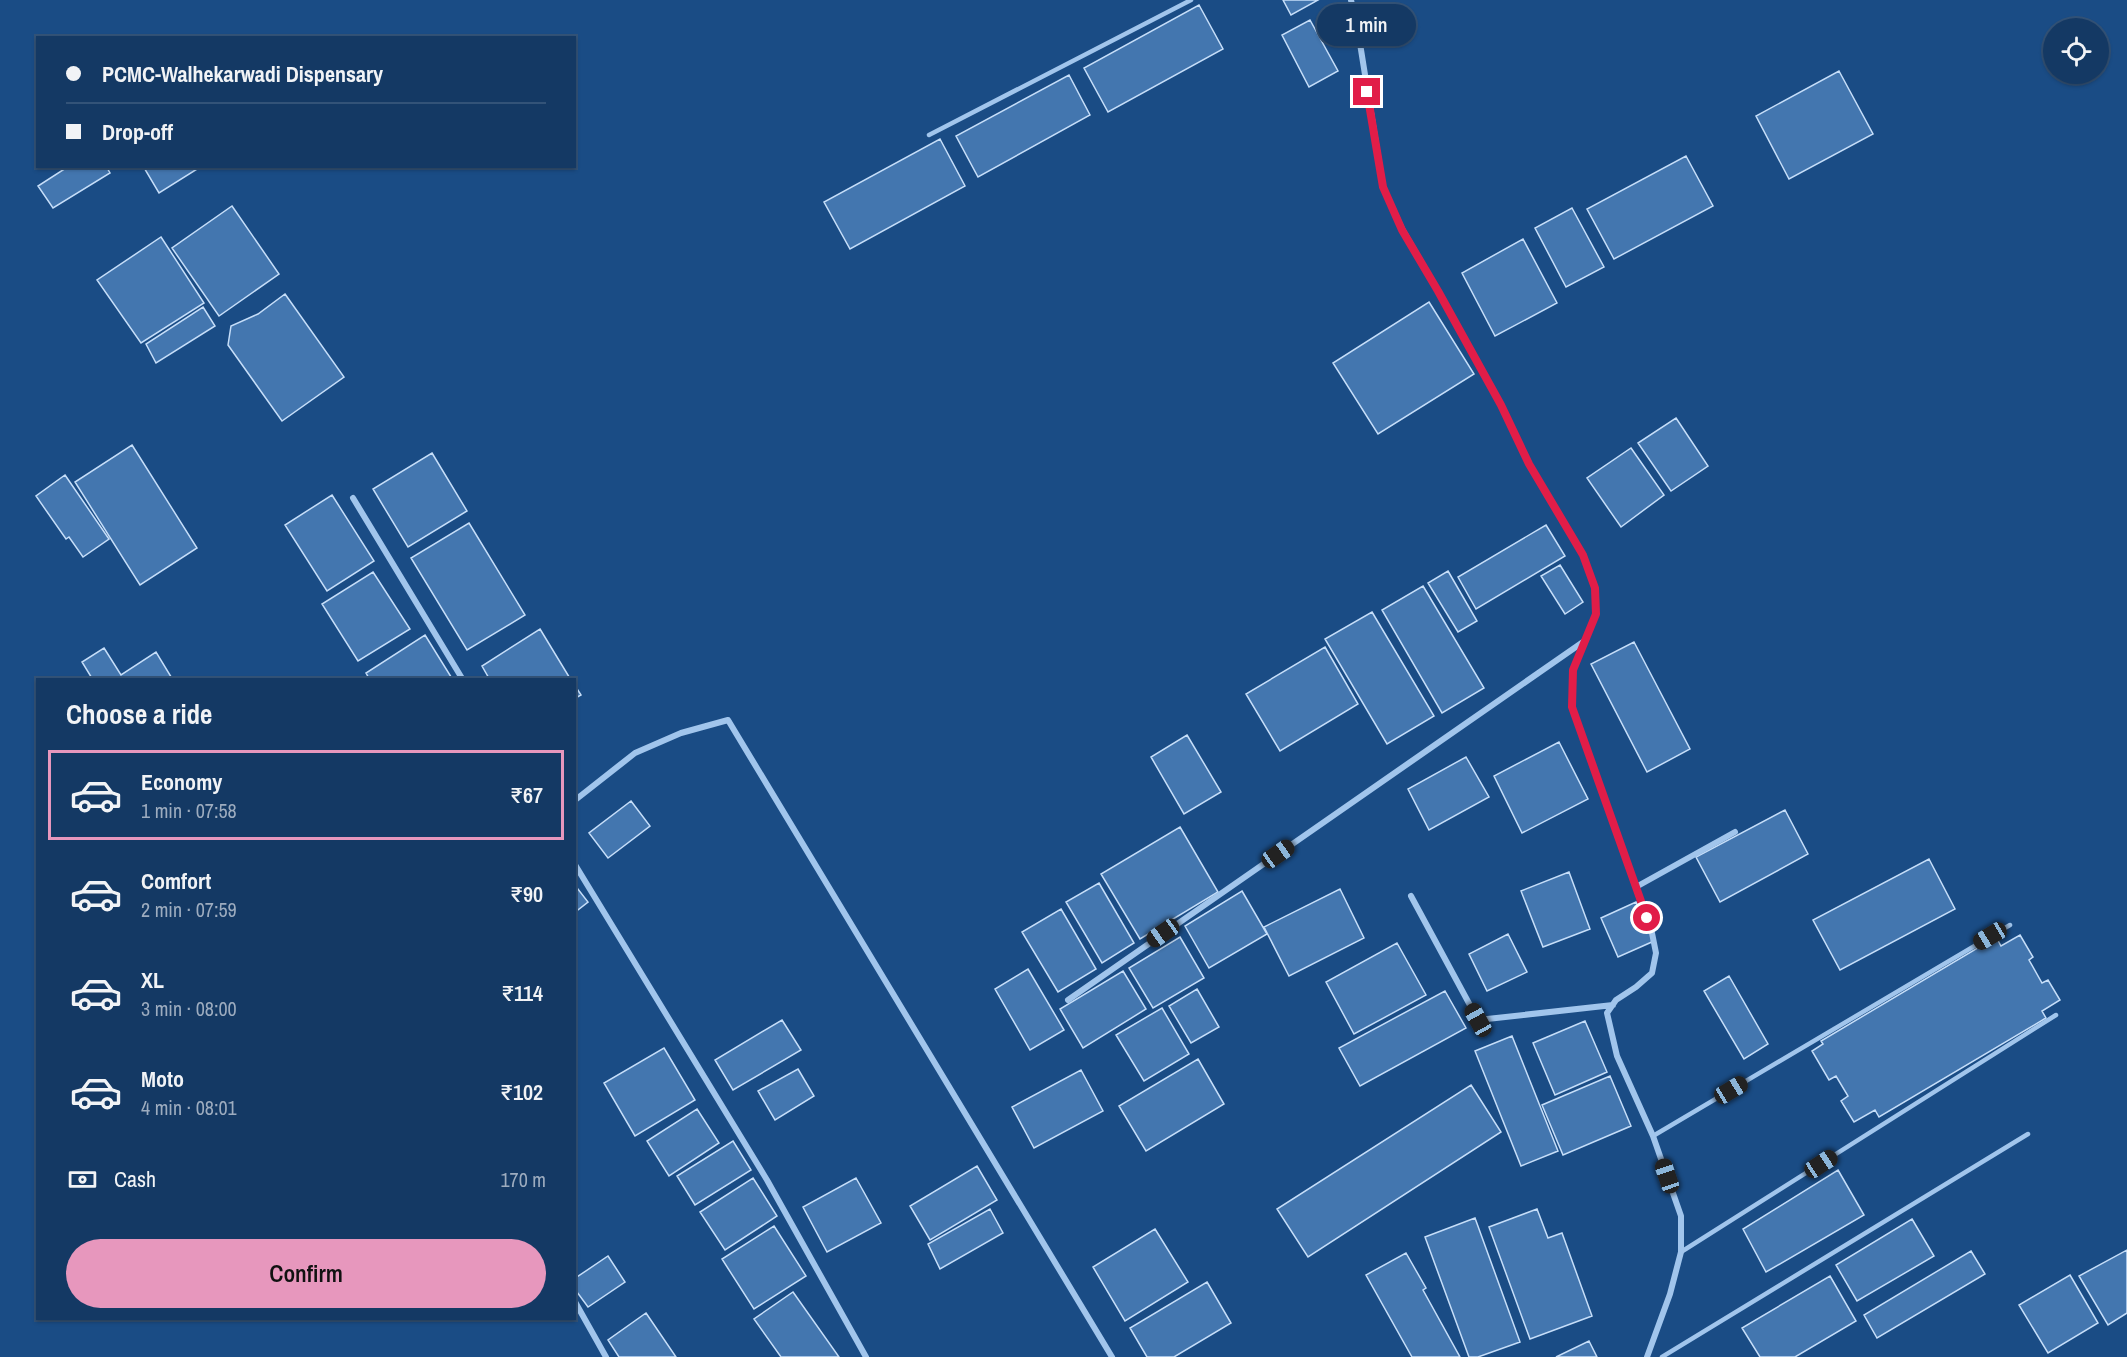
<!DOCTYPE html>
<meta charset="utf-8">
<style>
:root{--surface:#143964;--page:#21446d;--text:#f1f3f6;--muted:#9dacbf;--line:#335378;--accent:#e797bd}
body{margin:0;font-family:"Archivo Narrow",sans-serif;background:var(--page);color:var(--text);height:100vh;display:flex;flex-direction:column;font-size:22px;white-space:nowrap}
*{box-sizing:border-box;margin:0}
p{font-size:20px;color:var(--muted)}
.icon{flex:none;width:33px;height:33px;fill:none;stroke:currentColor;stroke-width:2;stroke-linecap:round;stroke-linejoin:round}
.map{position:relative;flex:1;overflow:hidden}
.details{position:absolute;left:36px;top:678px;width:540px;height:642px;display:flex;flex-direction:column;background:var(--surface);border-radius:0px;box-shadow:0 2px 4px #0004,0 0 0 2px var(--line)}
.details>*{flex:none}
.guide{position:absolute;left:36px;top:36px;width:540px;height:132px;border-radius:0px;box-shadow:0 2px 4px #0004,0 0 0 2px var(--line);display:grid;align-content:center;height:132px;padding:0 30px;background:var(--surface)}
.controls{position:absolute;left:2043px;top:18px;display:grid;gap:12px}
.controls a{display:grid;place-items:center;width:66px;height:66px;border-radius:50%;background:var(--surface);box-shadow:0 2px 4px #0004,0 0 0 2px var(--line);font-size:30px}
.end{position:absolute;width:27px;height:27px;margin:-14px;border:8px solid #e11d48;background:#fff;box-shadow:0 0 0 3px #fff}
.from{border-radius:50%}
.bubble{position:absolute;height:42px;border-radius:21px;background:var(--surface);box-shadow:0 2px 4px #0004,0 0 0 2px var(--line);font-size:20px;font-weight:600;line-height:42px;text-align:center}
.car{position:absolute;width:18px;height:36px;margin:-18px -9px;border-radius:8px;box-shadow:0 0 4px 2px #0007;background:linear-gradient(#222 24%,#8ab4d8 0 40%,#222 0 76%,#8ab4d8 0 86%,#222 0)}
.guide b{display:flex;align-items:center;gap:21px;height:57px;font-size:22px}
.guide b+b{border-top:2px solid var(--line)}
.guide i{width:15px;height:15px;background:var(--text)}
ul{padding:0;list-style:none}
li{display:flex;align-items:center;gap:18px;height:90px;margin:0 12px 9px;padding:0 18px;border:3px solid transparent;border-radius:0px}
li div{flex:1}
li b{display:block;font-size:22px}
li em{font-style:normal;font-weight:600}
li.active{border-color:var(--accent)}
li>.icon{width:54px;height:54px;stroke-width:1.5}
h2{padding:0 30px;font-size:27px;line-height:72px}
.pay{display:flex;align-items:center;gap:15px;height:66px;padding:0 30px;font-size:22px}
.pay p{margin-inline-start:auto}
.action{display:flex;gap:12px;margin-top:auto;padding:12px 30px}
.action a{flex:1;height:69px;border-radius:36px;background:var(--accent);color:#111;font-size:24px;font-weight:600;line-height:69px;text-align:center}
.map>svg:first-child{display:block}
.building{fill:#4376af;stroke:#c6def9;stroke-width:1.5}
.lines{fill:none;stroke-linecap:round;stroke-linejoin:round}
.service{stroke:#a1c5ec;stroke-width:4.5}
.minor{stroke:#a1c5ec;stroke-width:6}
.route{stroke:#e11d48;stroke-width:8}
</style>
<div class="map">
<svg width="2127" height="1357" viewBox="0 0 2127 1357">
<rect width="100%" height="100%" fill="#1a4c85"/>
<path class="building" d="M1283,0H1318L1291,15Z
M1199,5L1223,49L1108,112L1084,68Z
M1310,20L1338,71L1309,87L1282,35Z
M1839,71L1873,134L1789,179L1756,116Z
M1069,75L1090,115L978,177L956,136Z
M940,139L965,186L850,249L824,202Z
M1686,156L1713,206L1614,259L1587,209Z
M69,166H106L110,173L53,208L38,186Z
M143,166H202L159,193Z
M232,206L279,274L219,316L172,248Z
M1572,208L1604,267L1566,287L1535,228Z
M161,237L204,303L141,343L97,280Z
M1523,239L1557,303L1495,336L1462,273Z
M285,294L344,377L282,421L228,345L231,326L258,314Z
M1429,302L1474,374L1378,434L1333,363Z
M203,307L215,326L156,363L146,344Z
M1676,418L1708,466L1671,491L1638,443Z
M132,445L197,548L140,585L75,482Z
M1631,448L1664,495L1621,527L1587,478Z
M432,453L467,511L408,547L373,489Z
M65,475L109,539L83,557L69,537L66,539L36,496Z
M332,495L374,561L327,591L285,525Z
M469,523L525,615L467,650L411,558Z
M1546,525L1565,556L1476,609L1458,577Z
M1560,565L1583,602L1565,614L1541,576Z
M1448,571L1477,621L1458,632L1428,583Z
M373,572L410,629L358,661L322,604Z
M1423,586L1484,688L1442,713L1382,610Z
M1372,612L1434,716L1387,744L1325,639Z
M540,629L571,680H490L482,666Z
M425,635L453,680H370L366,673Z
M1634,642L1690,749L1647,772L1591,664Z
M1325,647L1358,704L1280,751L1246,694Z
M104,648L121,675L156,652L173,680H93L82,662Z
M574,684L581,695L574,699Z
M1187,735L1221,792L1184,814L1151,757Z
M1559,742L1588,799L1522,833L1494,776Z
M1466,757L1489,797L1429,830L1408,789Z
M631,801L650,826L608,858L589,833Z
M1785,810L1808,854L1720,902L1696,857Z
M1180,827L1218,892L1140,939L1101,874Z
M1929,859L1955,909L1840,970L1813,920Z
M1569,872L1590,929L1543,947L1521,891Z
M1099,883L1134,943L1102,963L1066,902Z
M574,884L588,902L574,913Z
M1340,889L1364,938L1289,976L1264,927Z
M1242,891L1267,934L1209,968L1185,926Z
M1636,902L1654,941L1618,957L1601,918Z
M1061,909L1096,969L1058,992L1022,932Z
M1508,934L1527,972L1487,991L1469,954Z
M2020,935L2033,957L2029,960L2042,983L2048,980L2060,1000L2042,1011L2046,1018L1879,1117L1875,1110L1854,1122L1841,1101L1848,1096L1836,1076L1829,1080L1812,1051L1823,1044L1821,1041L1996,937L2001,946Z
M1180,937L1204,978L1153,1008L1129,968Z
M1397,943L1426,995L1354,1034L1326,982Z
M1028,969L1064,1030L1030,1050L995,989Z
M1123,971L1146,1009L1083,1048L1060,1009Z
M1729,976L1768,1044L1744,1059L1704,991Z
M1197,989L1219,1027L1191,1043L1169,1006Z
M1445,991L1466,1028L1360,1086L1339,1048Z
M1162,1008L1189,1054L1144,1081L1116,1035Z
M782,1020L801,1050L733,1090L715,1060Z
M1585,1021L1607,1072L1555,1095L1533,1043Z
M1512,1036L1558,1151L1521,1166L1475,1051Z
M664,1048L695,1100L635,1136L604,1083Z
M1198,1059L1224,1104L1146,1151L1119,1106Z
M798,1069L814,1096L775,1120L758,1091Z
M1081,1070L1103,1111L1034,1148L1012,1107Z
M1610,1076L1631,1126L1563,1155L1542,1105Z
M1471,1085L1501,1132L1308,1257L1277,1209Z
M697,1109L719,1143L669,1176L647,1141Z
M733,1141L751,1170L695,1205L677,1176Z
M977,1166L997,1200L930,1240L910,1206Z
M1838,1170L1864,1215L1766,1272L1743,1229Z
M753,1178L777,1216L725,1250L700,1212Z
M856,1178L881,1223L827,1252L803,1207Z
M990,1209L1003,1233L940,1269L928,1244Z
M1537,1209L1548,1238L1562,1233L1592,1316L1530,1339L1489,1227Z
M1475,1218L1520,1342L1478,1357H1469L1425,1237Z
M1912,1219L1934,1256L1857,1301L1836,1265Z
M774,1226L806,1276L754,1309L722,1259Z
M1155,1229L1188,1282L1125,1321L1093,1267Z
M2127,1250V1313L2108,1325L2079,1276Z
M1971,1251L1985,1274L1877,1338L1864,1315Z
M1406,1253L1426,1288L1423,1290L1460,1357H1412L1366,1275Z
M608,1256L625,1282L588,1307L574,1288V1279Z
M2070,1275L2098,1323L2048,1353L2019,1305Z
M1830,1276L1856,1321L1795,1357H1760L1742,1328Z
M1207,1282L1231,1323L1174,1357H1147L1130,1328Z
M793,1292L839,1357H781L754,1319Z
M646,1313L676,1357H619L608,1340Z
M1589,1341L1597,1357H1556Z"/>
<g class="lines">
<path class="service" d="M929,135L1191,0
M1653,1136L2010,925
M1681,1252L2056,1015
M1662,1357L2028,1134"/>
<path class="minor" d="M1351,0L1358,31L1383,187L1402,229L1438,291L1501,405L1529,464L1583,555L1595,588L1596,614L1573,670L1572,707L1652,933L1656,953L1652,973L1636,987L1616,1000L1607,1013L1617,1056L1653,1136L1681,1216V1252L1670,1294L1647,1357
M353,498L463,680
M574,801L635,753L681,733L728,720L1112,1357
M574,863L767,1180L866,1357
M1636,887L1735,832
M1411,896L1478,1020L1613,1005
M1068,1000L1583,642
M574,1300L606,1357"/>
</g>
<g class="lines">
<path class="route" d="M1367,92L1383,187L1402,230L1438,291L1501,405L1529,464L1583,555L1595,588L1596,614L1573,670L1572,707L1647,918"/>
</g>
</svg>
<div class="controls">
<a><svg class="icon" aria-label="locate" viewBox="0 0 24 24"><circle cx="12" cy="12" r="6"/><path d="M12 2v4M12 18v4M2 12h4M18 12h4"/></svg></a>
</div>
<i class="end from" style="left:1647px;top:918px"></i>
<i class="end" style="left:1367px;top:92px"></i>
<div class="bubble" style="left:1317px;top:4px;width:99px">1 min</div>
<i class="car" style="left:1278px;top:854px;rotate:55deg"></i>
<i class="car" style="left:1163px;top:933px;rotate:235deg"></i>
<i class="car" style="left:1990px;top:936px;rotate:239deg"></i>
<i class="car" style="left:1478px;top:1020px;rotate:331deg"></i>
<i class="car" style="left:1731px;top:1090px;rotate:59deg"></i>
<i class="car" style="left:1821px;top:1164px;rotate:57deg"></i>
<i class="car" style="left:1667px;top:1176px;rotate:341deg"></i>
<div class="guide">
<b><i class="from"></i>PCMC-Walhekarwadi Dispensary</b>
<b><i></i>Drop-off</b>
</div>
<section class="details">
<h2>Choose a ride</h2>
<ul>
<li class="active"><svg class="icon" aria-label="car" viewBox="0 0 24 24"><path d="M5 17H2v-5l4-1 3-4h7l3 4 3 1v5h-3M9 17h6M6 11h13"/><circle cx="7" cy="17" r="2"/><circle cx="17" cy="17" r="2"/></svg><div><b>Economy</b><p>1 min · 07:58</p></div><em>₹67</em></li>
<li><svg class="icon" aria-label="car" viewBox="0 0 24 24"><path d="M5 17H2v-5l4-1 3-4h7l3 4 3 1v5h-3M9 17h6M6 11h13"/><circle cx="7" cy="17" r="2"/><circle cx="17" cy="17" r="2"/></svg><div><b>Comfort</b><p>2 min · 07:59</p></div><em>₹90</em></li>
<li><svg class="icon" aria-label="car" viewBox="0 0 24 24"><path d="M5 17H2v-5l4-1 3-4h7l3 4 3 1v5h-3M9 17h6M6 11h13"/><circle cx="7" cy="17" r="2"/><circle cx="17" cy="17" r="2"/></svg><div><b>XL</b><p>3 min · 08:00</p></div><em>₹114</em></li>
<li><svg class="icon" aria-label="car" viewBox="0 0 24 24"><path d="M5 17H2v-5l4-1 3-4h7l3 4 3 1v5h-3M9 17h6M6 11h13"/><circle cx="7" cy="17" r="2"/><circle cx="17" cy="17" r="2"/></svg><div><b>Moto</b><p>4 min · 08:01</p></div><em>₹102</em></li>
</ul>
<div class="pay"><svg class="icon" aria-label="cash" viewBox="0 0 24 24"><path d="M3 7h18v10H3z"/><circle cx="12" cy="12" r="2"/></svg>Cash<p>170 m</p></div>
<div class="action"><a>Confirm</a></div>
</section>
</div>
